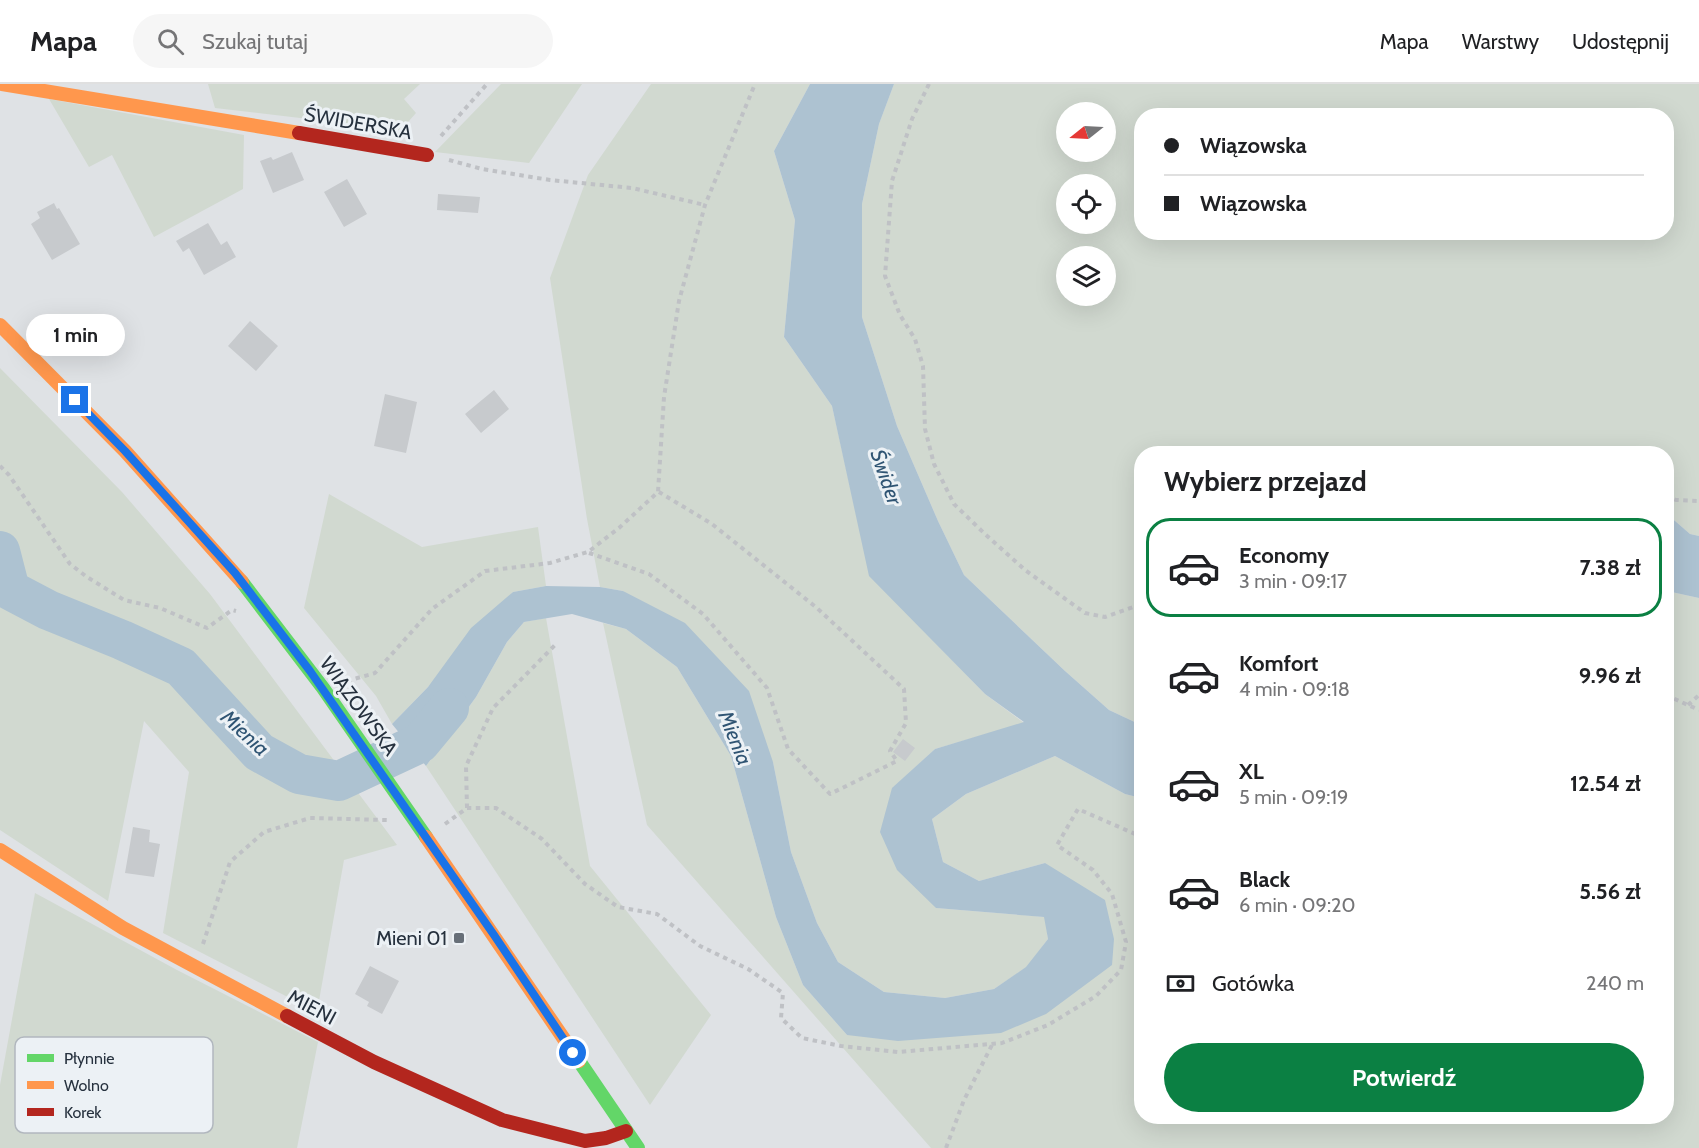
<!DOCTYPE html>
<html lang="pl">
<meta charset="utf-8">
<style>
:root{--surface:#fff;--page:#f6f6f6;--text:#202124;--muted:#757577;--line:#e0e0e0;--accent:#0b8043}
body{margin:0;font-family:Cabin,sans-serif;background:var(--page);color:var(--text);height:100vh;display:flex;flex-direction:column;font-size:22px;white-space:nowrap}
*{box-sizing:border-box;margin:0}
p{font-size:20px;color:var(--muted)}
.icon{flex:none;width:33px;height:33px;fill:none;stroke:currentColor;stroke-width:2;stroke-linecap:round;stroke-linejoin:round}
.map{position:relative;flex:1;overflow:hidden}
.sheet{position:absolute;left:1134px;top:362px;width:540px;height:678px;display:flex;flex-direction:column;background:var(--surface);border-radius:24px;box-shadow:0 6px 24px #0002}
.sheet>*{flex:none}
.hud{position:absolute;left:1134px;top:24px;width:540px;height:132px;border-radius:24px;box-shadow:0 6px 24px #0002;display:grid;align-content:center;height:132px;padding:0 30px;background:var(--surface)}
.needle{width:39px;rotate:252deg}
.fabs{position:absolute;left:1056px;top:18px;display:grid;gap:12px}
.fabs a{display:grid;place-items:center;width:60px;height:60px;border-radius:50%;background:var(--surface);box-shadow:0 6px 24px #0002;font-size:30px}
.end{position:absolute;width:27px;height:27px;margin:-14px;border:8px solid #1a73e8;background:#fff;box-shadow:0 0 0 3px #fff}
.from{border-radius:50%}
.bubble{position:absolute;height:42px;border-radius:21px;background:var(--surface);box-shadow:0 6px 24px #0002;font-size:20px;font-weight:800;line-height:42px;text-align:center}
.hud b{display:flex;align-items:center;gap:21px;height:57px;font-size:22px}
.hud b+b{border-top:2px solid var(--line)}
.hud i{width:15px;height:15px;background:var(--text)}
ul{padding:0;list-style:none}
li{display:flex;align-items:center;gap:18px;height:99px;margin:0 12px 9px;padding:0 18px;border:3px solid transparent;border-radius:24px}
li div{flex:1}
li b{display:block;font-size:22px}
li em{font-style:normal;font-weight:800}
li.active{border-color:var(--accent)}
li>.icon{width:54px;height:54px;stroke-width:1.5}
h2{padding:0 30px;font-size:27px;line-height:72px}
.pay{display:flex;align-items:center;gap:15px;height:66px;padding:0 30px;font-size:22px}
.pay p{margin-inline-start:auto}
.cta{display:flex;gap:12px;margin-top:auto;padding:12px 30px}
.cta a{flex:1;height:69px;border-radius:36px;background:var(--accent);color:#fff;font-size:24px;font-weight:800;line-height:69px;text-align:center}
header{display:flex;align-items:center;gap:36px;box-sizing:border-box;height:84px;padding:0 30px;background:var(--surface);border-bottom:2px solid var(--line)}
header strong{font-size:28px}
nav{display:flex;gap:33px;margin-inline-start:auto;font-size:21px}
.search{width:420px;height:54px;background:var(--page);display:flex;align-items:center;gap:15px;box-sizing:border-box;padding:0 21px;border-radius:33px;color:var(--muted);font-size:22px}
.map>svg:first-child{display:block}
.green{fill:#d1d9d0;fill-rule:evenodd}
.water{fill:#adc2d1}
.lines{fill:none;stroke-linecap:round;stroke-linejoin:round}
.river{stroke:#adc2d1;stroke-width:40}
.building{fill:#c7cacd}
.path{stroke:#bfc1c5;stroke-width:4;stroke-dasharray:4.5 4.5;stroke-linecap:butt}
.fast{stroke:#63d668;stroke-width:14}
.slow{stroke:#ff974d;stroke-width:14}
.jam{stroke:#b3261e;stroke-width:14}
.route{stroke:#1a73e8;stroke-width:8}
.poi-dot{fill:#676f78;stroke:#ecf1f5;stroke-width:2}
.labels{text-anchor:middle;stroke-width:6;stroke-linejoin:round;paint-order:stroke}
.street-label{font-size:20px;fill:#26313e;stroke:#ecf1f5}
.poi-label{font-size:20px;fill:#26313e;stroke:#ecf1f5;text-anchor:end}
.water-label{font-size:21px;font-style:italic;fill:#2f5473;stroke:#ecf1f5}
.key{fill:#ecf1f5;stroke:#b1b7be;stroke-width:1.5}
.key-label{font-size:16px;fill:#26313e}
</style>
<header>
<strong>Mapa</strong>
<div class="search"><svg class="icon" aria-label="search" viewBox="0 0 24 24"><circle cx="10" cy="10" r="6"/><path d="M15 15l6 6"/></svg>Szukaj tutaj</div>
<nav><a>Mapa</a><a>Warstwy</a><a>Udostępnij</a></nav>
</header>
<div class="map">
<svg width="1699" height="1064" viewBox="0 0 1699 1064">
<rect width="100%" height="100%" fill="#dfe2e5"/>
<path class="green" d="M208,0H420L404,15L416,29L401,46L215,24Z
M501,0H582L529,79L435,68Z
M651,0H810L774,67L795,136L784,253L832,322L870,492L985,610L1024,639L935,665L892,705L936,824L1045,833L1048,855L1027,883L994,905L945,914L884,908L838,878L817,839L791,768L773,678L623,507L600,503L587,435L550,194L588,91Z
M894,0H1699V452L1690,450L1667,430L1666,369H1142L1141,641L1109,626L1065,587L964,491L938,437L897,342L862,233V120L879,40ZM1066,28H1106V68H1066ZM1142,32H1666V148H1142ZM1066,100H1106V140H1066ZM1066,172H1106V212H1066Z
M49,15L244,51L243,105L154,153L112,71L89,83Z
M0,284L122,408L210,510L397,761L344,776L317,928L163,849L189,688L144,637L108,817L0,746Z
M329,410L422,463L538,443L546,502L513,508L428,603L392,640L376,612L304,524Z
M1667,507L1699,514V1064H931L647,741L603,539L626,545L677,583L731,672L776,833L803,901L847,951L1079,906L1045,779L979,797L943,778L932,735L966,710L1055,672L1125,710L1141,714L1142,1032H1666Z
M546,534L590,782L711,931L650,1021L426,682L476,613L507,558L524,538Z
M35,809L177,886L318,958L297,1064H0V1001Z"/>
<path class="water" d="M810,0H894L879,40L862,120V233L897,342L938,437L964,491L1065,587L1109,626L1141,641V714L1125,710L1055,672L966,710L932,735L943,778L979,797L1045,779L1105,816L1114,855L1112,881L1046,930L1001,949L898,957L847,951L803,901L776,833L731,672L677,583L626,545L572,530L524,538L507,558L476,613L426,682L392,640L428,603L471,544L513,508L546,502L600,503L623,507L685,539L749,607L773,678L791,768L817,839L838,878L884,908L945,914L994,905L1026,883L1048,855L1044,833L936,824L897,786L880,748L892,704L935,665L1024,638L985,610L869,492L832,322L784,253L795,136L774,67Z
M1667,430L1690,450L1699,452V514L1667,507Z"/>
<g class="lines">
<path class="river" d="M0,467L10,506L48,526L122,556L181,583L259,668L299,690L339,697L420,659L449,624"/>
</g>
<path class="building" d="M292,68L304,96L273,109L260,77L271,73L273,76Z
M347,95L367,130L344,143L324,108Z
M438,110L480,113L478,129L437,126Z
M54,119L57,125L59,124L80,160L52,176L31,140L40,134L37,128Z
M208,139L221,161L227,157L236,173L204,191L189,164L183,168L176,157Z
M250,237L278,262L256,287L228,262Z
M494,306L509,325L481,349L465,330Z
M385,310L417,318L406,369L374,362Z
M903,655L915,664L905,677L893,668Z
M133,743L150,746L149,758L160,760L154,793L125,789Z
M370,882L399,897L382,930L367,922L369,918L355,910Z"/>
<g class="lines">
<path class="path" d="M929,0L912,35L892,97L885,192L900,231L915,255L923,282L925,345L934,380L954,420L986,451L1025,486L1085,529L1105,533L1142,520
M441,52L487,0
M449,76L482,85L550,96L632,104L705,121
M1506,369L1536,364L1579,369
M0,382L9,391L70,480L87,493L124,516L160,524L207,544L232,526L236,527
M1666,412L1676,416L1699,417
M589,469L649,490L703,530L767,604L788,665L830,710L897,677L890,667L906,639L904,605L817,524L712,440L659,408
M347,597L375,589L432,525L485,487L550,479L588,468L619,444L658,408L664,313L679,217L705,121L755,0
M1666,611L1699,626
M1688,621L1699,611
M467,724L466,682L493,624L557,559
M445,740L467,724H496L542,755L585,800L618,823L657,830L700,862L748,885L783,909L781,934L802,954L841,962L898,968L1002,959L1048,941L1096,912L1121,886L1126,858L1112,810L1093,786L1057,761L1078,725L1142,753
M203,860L230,778L264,748L310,734L387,736
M946,1064L964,1016L992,961"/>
<path class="fast" d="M242,498L323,604L426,753
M579,977L638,1064"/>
<path class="slow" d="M2,0L299,49
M0,241L125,367L242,498
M426,753L579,977
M0,766L123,844L287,932"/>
<path class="jam" d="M299,49L427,71
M287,932L374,978L502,1036L585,1057L606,1054L626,1047"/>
</g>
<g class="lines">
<path class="route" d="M75,316L125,367L235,489L310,587L494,851L573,969"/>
</g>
<rect class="poi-dot" x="453" y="848" width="12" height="12" rx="3"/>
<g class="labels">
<g class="street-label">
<text transform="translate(358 39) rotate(10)" y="7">ŚWIDERSKA</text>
<text transform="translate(359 622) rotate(54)" y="7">WIĄZOWSKA</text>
<text transform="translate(312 923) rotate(28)" y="7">MIENI</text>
</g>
<g class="poi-label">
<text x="447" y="861">Mieni 01</text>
</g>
<g class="water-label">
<text transform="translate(886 393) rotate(71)" y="7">Świder</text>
<text transform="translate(245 649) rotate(43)" y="7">Mienia</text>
<text transform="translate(735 654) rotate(68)" y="7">Mienia</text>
</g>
</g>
<rect x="15" y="953" width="198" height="96" rx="9" class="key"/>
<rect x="27" y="970" width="27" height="8" fill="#63d668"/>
<rect x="27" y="997" width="27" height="8" fill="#ff974d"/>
<rect x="27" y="1024" width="27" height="8" fill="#b3261e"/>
<g class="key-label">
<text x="64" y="980">Płynnie</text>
<text x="64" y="1007">Wolno</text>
<text x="64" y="1034">Korek</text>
</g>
</svg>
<div class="fabs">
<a><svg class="needle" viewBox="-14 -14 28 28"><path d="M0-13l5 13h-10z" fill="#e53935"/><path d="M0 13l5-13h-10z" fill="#757577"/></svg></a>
<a><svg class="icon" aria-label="locate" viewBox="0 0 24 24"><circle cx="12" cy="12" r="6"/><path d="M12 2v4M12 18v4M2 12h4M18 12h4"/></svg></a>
<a><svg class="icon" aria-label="layers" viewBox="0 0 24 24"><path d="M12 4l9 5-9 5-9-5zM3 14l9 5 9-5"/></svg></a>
</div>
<i class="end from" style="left:573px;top:969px"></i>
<i class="end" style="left:75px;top:316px"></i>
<div class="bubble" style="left:26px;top:230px;width:99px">1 min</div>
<div class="hud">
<b><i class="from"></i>Wiązowska</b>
<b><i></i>Wiązowska</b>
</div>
<section class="sheet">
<h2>Wybierz przejazd</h2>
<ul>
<li class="active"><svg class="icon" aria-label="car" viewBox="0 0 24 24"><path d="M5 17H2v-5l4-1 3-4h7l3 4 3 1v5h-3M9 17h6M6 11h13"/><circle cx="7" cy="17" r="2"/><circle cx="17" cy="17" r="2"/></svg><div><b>Economy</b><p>3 min · 09:17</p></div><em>7.38 zł</em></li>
<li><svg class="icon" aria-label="car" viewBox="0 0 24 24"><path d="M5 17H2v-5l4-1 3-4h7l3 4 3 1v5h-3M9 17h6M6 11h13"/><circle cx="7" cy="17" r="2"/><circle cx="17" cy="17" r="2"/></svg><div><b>Komfort</b><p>4 min · 09:18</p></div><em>9.96 zł</em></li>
<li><svg class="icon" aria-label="car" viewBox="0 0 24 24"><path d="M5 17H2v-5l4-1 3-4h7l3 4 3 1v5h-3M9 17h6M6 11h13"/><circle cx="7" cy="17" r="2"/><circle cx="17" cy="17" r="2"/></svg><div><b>XL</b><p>5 min · 09:19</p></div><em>12.54 zł</em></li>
<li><svg class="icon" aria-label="car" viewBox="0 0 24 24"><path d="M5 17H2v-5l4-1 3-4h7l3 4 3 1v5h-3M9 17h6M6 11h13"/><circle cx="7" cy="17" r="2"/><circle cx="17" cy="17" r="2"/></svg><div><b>Black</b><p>6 min · 09:20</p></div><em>5.56 zł</em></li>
</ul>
<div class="pay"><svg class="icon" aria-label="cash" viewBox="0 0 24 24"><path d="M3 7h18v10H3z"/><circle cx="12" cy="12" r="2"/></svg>Gotówka<p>240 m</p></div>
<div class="cta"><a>Potwierdź</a></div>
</section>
</div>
